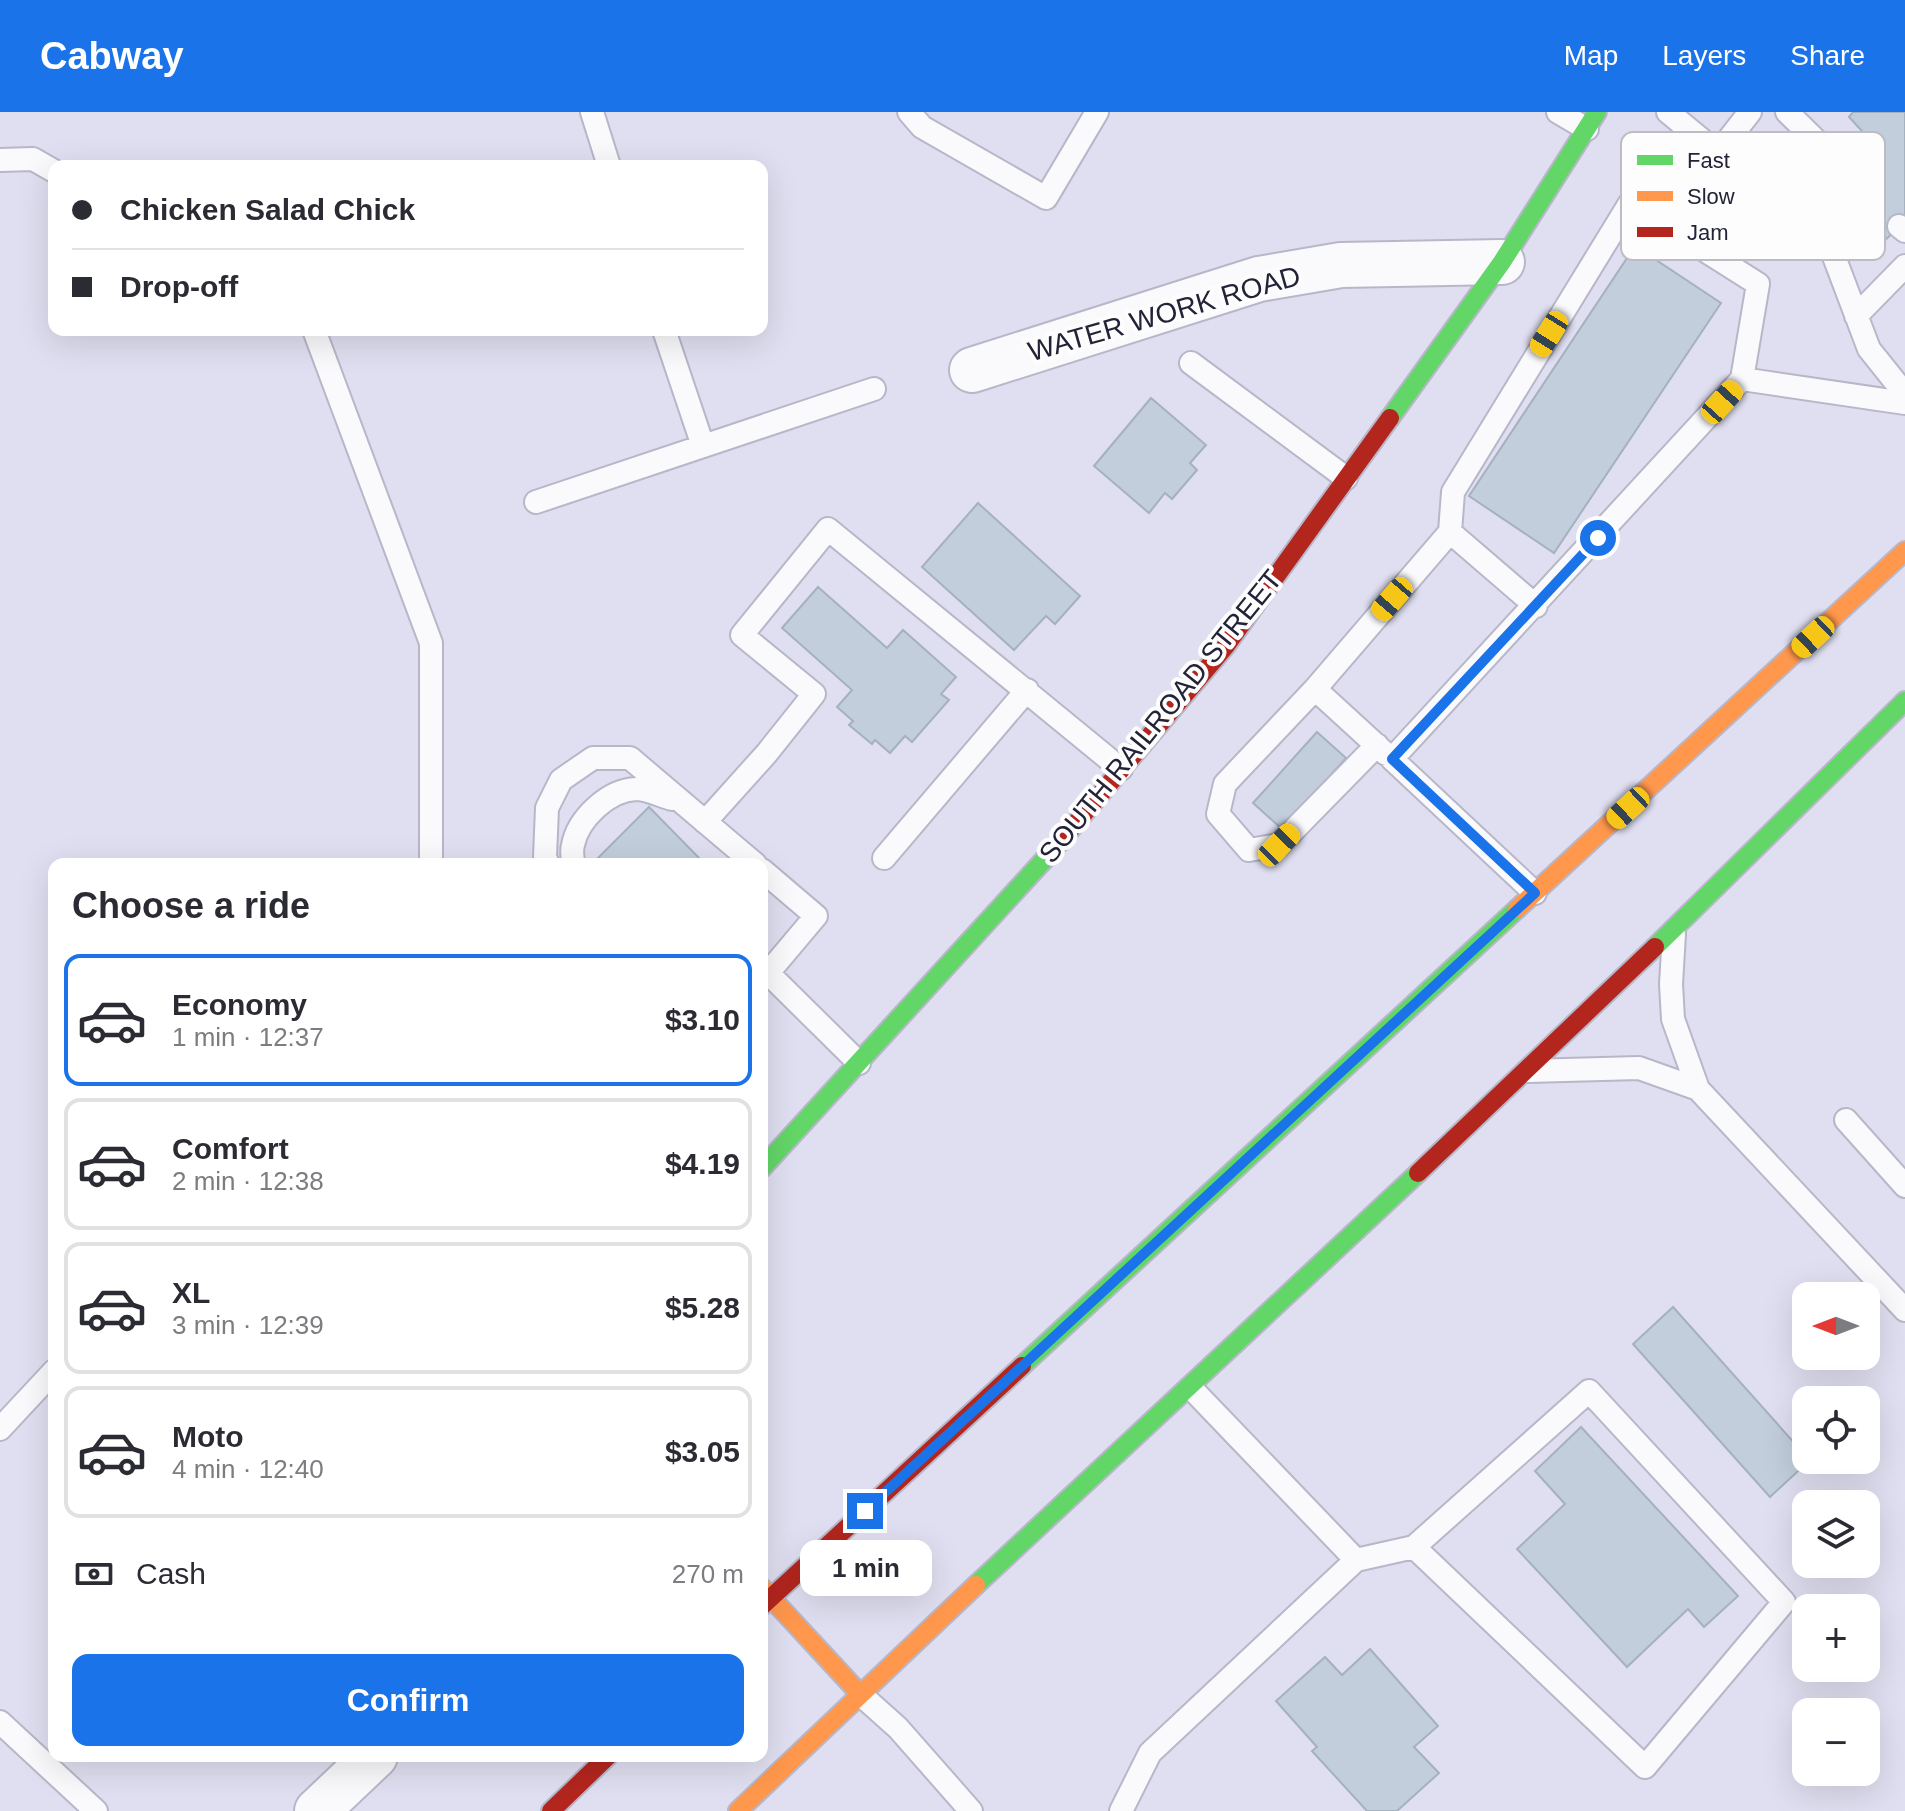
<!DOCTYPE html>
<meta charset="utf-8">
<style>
:root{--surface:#fff;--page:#f2f2f3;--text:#2b2b33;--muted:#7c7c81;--line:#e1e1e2;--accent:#1a73e8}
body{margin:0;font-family:Helvetica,sans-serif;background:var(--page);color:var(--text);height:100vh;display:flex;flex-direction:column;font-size:30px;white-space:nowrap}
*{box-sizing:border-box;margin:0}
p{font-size:26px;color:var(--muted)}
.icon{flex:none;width:44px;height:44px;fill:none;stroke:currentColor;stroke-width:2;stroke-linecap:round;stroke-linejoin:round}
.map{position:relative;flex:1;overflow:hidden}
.side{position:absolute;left:48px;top:746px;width:720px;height:904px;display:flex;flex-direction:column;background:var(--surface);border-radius:16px;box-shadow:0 8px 32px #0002}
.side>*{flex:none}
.banner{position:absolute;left:48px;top:48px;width:720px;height:176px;border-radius:16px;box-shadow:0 8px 32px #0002;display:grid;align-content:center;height:176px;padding:0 24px;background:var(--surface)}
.needle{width:52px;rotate:270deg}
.controls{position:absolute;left:1792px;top:1170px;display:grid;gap:16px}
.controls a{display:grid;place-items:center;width:88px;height:88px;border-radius:16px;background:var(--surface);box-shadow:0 8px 32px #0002;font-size:40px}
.end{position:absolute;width:36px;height:36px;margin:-18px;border:10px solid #1a73e8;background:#fff;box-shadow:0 0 0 4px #fff}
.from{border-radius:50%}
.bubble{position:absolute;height:56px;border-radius:16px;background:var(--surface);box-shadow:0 8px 32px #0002;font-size:26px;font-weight:800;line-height:56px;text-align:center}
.car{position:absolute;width:24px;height:48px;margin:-24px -12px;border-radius:10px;box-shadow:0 0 6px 2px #0007;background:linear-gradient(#f5c518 24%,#345 0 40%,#f5c518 0 76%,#345 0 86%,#f5c518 0)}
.banner b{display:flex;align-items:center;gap:28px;height:76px;font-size:30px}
.banner b+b{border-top:2px solid var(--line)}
.banner i{width:20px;height:20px;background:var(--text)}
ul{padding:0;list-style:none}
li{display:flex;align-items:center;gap:24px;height:132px;margin:0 16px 12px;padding:0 8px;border:4px solid var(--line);border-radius:16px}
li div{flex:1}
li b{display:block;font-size:30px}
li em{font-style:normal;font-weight:800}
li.current{border-color:var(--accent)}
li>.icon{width:72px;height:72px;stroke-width:1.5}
h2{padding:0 24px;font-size:36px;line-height:96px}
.pay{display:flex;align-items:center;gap:20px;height:88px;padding:0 24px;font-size:30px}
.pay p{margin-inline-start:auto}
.primary-button{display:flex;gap:16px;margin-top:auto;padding:16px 24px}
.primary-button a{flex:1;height:92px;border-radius:16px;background:var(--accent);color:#fff;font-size:32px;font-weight:800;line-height:92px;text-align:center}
header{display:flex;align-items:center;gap:48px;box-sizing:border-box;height:112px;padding:0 40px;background:var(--accent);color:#fff}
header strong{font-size:38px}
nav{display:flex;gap:44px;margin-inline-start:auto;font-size:28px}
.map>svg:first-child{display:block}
.building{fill:#c2cedc;stroke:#a5b1be;stroke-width:2}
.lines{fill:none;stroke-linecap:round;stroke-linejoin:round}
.lane-casing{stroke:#b7b7c9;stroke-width:26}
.street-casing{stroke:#b7b7c9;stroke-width:48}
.fast-casing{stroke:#b7b7c9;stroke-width:22}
.slow-casing{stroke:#b7b7c9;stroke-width:22}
.jam-casing{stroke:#b7b7c9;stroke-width:22}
.lane{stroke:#fafafd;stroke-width:22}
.street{stroke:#fafafd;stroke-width:44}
.fast{stroke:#63d668;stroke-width:18}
.slow{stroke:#ff974d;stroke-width:18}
.jam{stroke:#b3261e;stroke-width:18}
.route{stroke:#1a73e8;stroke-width:10}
.labels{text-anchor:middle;stroke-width:8;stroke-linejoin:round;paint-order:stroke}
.street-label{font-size:28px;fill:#232338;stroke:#fdfdfd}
.key{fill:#fdfdfd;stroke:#bcbcc2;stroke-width:2}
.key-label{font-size:22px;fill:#232338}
</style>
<header>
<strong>Cabway</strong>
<nav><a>Map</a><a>Layers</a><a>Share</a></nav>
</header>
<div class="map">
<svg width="1905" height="1699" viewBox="0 0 1905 1699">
<rect width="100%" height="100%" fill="#dfdff1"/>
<path class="building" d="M1853,0H1905V109L1879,134L1824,75L1872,30L1849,5Z
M1635,134L1721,191L1554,441L1469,384Z
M1151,286L1206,333L1190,351L1197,358L1172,387L1165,381L1149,401L1094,354Z
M978,391L1080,484L1055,512L1046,504L1014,538L922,455Z
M818,475L887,536L903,518L956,565L941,582L949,588L912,630L905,624L890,641L875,628L872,632L849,613L853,609L837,595L852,578L782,516Z
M1317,620L1346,646L1282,717L1253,691Z
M649,695L705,752H592Z
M1673,1195L1806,1344V1348H1810L1770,1385L1633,1232Z
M1581,1315L1738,1484L1704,1515L1688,1497L1627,1555L1517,1437L1565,1392L1535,1359Z
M1370,1537L1438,1614L1414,1635L1439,1661L1397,1699H1367L1312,1639L1317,1635L1276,1589L1325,1545L1342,1563Z"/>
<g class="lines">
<defs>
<path id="lane" d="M592,0L609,54
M909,0L922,15L1046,86L1097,0
M1558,0L1587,17
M1668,0L1830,134L1869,237L1905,282
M1787,0L1844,56
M1718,41L1750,0
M0,48L33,47L54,59
M1899,114L1905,119
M1856,204L1905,154
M314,218L431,531V752
M664,218L703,334
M1191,251L1346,366
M536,390L874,277
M1536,494L1450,420L1453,380L1630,91L1758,172L1742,267
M1315,577L1225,672L1218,702L1249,738L1279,733L1377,633
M1386,642L1315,577L1450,420
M705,710L767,641L814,582L742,523L828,417L1121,657
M884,746L1027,578
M548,752L545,745L547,696L561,668L593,646H630L755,752
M573,752C573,746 571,739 573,733C578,707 608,678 636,677C647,677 661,684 672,687
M762,758L816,804L768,861L859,951
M1535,781L1392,647L1742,267L1905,291
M1674,822L1671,872L1673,907L1698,977L1905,1198
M1528,959L1639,956L1698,977
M1846,1008L1905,1074
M1191,1276L1356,1448
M0,1317L54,1259
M860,1582L898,1616L971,1699
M0,1610L96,1699
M1121,1699L1150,1641L1356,1448L1414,1435L1589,1279L1784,1490L1645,1655L1414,1435"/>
<path id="street" d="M972,258L1259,167L1341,153L1502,150
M317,1699L375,1644"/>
<path id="fast" d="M1390,306L1502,150L1597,0
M1655,835L1905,589
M762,1056L1054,737
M1022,1254L1517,797
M976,1473L1418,1061"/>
<path id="slow" d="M1517,797L1905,439
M762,1476L860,1582
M738,1699L976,1473"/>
<path id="jam" d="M1054,737L1225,535L1390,306
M1418,1061L1655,835
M762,1494L1022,1254
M551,1699L608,1644"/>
</defs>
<use href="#lane" class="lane-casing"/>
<use href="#street" class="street-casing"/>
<use href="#fast" class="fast-casing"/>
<use href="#slow" class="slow-casing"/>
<use href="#jam" class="jam-casing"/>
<use href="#lane" class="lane"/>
<use href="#street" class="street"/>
<use href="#fast" class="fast"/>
<use href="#slow" class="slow"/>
<use href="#jam" class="jam"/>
</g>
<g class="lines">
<path class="route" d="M865,1399L1535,781L1392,647L1598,426"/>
</g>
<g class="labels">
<g class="street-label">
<text transform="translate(1164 201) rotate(-16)" y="10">WATER WORK ROAD</text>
<text transform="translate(1160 604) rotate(-51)" y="10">SOUTH RAILROAD STREET</text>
</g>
</g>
<rect x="1621" y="20" width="264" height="128" rx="12" class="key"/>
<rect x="1637" y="43" width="36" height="10" fill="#63d668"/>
<rect x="1637" y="79" width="36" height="10" fill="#ff974d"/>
<rect x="1637" y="115" width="36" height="10" fill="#b3261e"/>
<g class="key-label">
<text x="1687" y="56">Fast</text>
<text x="1687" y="92">Slow</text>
<text x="1687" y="128">Jam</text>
</g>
</svg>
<div class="controls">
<a><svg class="needle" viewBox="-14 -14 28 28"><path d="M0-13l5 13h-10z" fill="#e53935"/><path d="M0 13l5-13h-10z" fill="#7c7c81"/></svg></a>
<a><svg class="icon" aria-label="locate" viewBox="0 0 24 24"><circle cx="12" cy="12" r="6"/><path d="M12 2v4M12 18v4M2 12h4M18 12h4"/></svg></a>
<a><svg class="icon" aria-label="layers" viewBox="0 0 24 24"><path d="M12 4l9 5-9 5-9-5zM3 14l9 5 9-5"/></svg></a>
<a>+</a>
<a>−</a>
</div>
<i class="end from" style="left:1598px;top:426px"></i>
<i class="end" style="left:865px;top:1399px"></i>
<div class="bubble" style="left:800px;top:1428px;width:132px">1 min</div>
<i class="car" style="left:1549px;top:222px;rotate:212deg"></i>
<i class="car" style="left:1722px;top:290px;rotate:42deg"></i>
<i class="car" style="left:1392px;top:487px;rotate:221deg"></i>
<i class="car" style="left:1813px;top:525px;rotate:227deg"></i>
<i class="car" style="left:1628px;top:696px;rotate:227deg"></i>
<i class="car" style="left:1279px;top:733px;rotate:44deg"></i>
<div class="banner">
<b><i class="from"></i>Chicken Salad Chick</b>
<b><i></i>Drop-off</b>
</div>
<section class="side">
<h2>Choose a ride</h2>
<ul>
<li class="current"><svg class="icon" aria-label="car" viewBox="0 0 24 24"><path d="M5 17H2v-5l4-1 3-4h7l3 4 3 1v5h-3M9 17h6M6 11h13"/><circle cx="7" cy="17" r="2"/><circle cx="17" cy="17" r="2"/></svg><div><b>Economy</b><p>1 min · 12:37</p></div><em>$3.10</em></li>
<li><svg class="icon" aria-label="car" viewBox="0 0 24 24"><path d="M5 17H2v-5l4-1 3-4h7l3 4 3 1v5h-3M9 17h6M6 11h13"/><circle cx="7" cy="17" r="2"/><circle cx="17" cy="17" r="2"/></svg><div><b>Comfort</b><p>2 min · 12:38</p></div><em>$4.19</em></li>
<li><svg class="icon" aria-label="car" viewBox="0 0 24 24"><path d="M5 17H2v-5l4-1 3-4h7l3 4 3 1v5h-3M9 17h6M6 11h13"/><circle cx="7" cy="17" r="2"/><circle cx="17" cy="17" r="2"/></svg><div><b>XL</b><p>3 min · 12:39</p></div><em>$5.28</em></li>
<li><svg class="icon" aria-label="car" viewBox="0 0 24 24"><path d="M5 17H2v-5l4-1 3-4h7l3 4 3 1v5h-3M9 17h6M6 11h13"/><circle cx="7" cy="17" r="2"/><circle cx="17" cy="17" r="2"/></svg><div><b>Moto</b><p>4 min · 12:40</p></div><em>$3.05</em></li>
</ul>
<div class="pay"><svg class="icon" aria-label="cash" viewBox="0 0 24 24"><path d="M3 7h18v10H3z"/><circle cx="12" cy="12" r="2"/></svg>Cash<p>270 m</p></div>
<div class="primary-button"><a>Confirm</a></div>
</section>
</div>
